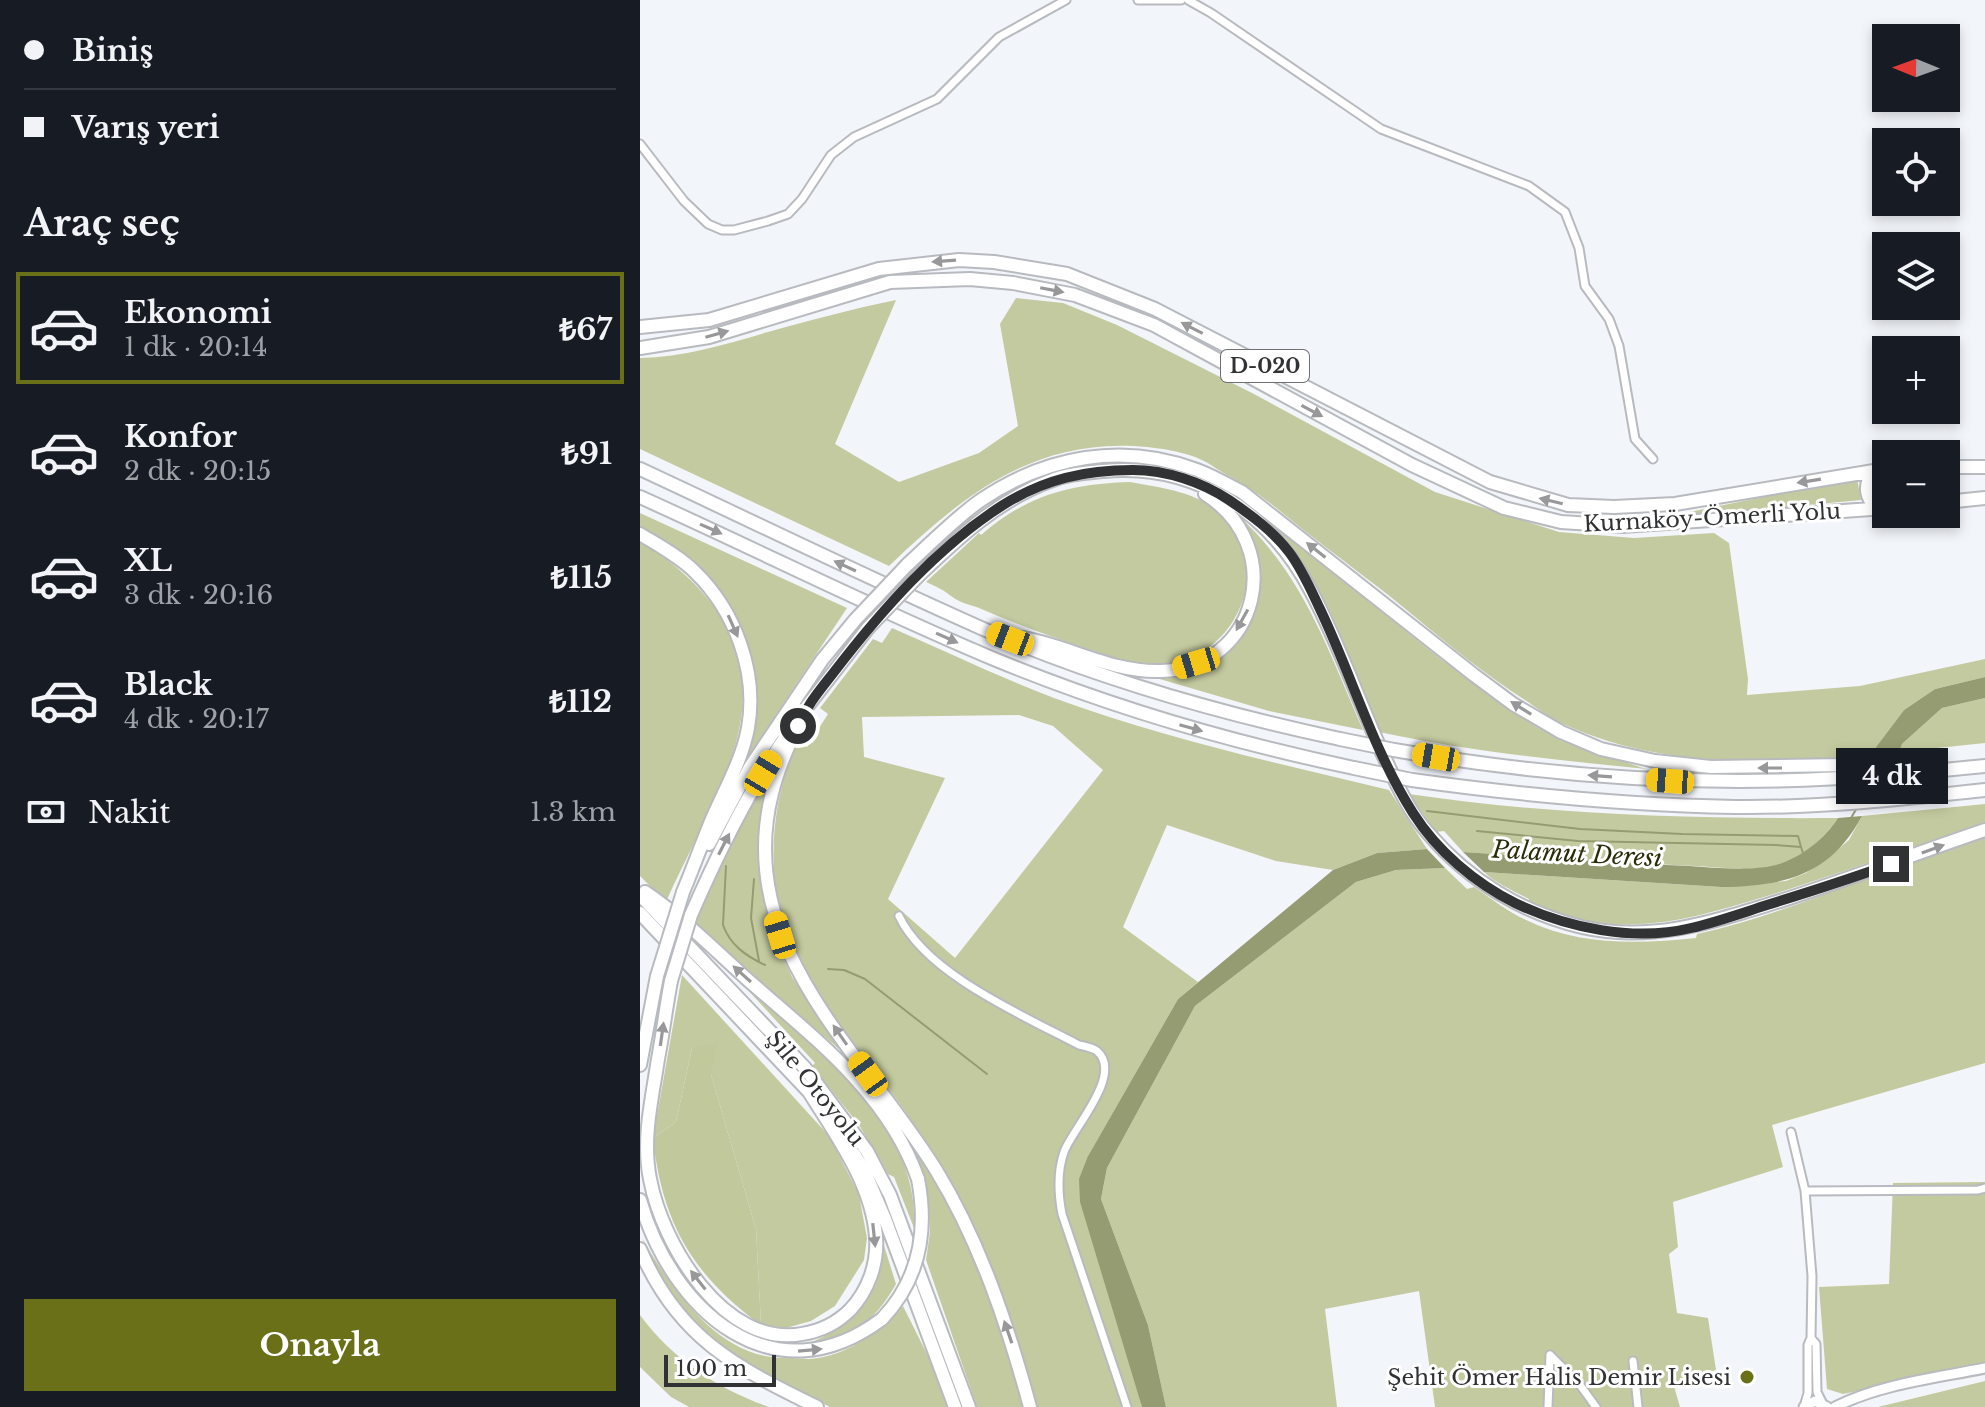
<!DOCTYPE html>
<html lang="tr">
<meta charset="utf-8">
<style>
:root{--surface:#171b24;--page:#242831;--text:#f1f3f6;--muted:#9ea1a6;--line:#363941;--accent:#697017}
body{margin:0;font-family:"Libre Baskerville",serif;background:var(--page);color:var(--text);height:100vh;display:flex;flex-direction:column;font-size:30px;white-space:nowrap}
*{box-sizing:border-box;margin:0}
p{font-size:26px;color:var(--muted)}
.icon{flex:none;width:44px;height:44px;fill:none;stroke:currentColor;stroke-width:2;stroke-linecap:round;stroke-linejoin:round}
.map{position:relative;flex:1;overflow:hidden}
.details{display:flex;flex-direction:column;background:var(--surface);width:640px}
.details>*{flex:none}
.hud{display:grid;align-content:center;height:176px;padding:0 24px;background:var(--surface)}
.needle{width:52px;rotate:271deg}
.buttons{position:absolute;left:1232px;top:24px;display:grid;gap:16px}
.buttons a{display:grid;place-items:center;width:88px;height:88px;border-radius:0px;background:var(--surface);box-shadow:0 4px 12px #0003;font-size:40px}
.scale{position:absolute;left:24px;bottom:20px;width:112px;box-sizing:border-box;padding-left:8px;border:4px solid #313234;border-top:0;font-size:22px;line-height:28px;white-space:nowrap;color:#313234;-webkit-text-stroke:6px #fff;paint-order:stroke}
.end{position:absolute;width:36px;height:36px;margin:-18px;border:10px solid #313234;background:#fff;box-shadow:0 0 0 4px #fff}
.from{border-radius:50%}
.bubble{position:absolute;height:56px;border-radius:0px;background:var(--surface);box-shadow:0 4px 12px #0003;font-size:26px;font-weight:800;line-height:56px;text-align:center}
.car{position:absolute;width:24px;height:48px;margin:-24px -12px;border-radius:10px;box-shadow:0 0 6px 2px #0007;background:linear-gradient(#f5c518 24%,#345 0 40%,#f5c518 0 76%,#345 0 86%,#f5c518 0)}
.hud b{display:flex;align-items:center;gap:28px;height:76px;font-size:30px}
.hud b+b{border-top:2px solid var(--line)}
.hud i{width:20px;height:20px;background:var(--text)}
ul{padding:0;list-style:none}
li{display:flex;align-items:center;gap:24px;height:112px;margin:0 16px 12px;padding:0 8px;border:4px solid transparent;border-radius:0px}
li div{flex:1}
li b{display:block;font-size:30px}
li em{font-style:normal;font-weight:800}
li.active{border-color:var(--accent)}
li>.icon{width:72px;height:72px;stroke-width:1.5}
h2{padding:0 24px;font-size:36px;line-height:96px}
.pay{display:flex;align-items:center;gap:20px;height:88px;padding:0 24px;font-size:30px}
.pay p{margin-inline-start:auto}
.action{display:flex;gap:16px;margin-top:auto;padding:16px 24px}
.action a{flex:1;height:92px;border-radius:0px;background:var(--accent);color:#fff;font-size:32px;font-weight:800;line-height:92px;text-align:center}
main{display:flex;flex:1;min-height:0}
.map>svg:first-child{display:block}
.green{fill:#c4ca9f;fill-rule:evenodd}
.forest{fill:#c1c89b}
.water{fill:#969c71}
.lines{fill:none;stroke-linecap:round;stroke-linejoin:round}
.stream{stroke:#969c71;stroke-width:2}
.street-casing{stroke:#b7babf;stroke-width:11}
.secondary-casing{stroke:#b7babf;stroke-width:13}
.highway-casing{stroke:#b7babf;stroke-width:16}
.street{stroke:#fff;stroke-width:7}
.secondary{stroke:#fff;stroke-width:9}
.highway{stroke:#fff;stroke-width:12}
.highway-bridge-casing{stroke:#b7babf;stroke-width:16;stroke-linecap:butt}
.highway-bridge{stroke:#fff;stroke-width:12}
.oneway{fill:#98989a}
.route{stroke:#313234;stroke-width:10}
.poi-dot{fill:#697017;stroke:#fff;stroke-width:3}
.labels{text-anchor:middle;stroke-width:6;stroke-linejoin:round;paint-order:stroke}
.shield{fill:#fff;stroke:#6f7071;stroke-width:2}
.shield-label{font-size:20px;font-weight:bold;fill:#313234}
.street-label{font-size:22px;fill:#313234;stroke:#fff}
.poi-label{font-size:22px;fill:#313234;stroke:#fff;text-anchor:end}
.water-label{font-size:24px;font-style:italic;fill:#2a2d0a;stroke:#fff}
</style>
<main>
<section class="details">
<div class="hud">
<b><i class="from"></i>Biniş</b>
<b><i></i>Varış yeri</b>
</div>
<h2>Araç seç</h2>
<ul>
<li class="active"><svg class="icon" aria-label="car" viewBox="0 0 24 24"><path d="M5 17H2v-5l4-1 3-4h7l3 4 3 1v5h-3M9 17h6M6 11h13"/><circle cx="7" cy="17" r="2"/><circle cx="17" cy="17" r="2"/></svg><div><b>Ekonomi</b><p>1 dk · 20:14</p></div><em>₺67</em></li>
<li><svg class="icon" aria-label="car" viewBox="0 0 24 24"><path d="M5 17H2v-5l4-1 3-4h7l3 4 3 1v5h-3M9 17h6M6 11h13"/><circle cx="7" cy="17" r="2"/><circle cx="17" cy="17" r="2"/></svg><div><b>Konfor</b><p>2 dk · 20:15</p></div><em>₺91</em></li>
<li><svg class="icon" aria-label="car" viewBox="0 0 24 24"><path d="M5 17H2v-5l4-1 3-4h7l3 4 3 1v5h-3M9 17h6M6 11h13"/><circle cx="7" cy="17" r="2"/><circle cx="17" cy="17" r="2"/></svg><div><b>XL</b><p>3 dk · 20:16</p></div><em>₺115</em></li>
<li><svg class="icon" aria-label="car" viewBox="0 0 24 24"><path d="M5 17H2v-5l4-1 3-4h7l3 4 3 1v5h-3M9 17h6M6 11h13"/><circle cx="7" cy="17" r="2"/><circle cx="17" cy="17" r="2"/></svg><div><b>Black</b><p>4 dk · 20:17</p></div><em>₺112</em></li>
</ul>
<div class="pay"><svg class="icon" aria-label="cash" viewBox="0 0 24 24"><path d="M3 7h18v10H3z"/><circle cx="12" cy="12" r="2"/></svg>Nakit<p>1.3 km</p></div>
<div class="action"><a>Onayla</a></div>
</section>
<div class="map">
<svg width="1345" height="1407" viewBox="0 0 1345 1407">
<rect width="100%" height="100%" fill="#f2f5fa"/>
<path class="green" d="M376,298L423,303L477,325L614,394L795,492L919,532L994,538L1074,533L1089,543L1108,679L1107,695L1220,686L1345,659V677L1295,689L1264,710L1230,755C1123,763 1020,769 921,723C908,717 897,708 885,700C846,675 810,646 774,616C742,589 707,564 674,538C651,521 630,501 607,487C595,479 581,472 571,465C555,454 527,449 507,447C396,436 323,495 249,566L0,449V358C44,357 86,344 128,332C171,320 212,309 256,300L195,444L259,482L339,453L378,426L360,324Z
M1217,478L1221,500L1010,520Z
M490,482C521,488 556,491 581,514C639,566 594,663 519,665C492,666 467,655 442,647C407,635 373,623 339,608C331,605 318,602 311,596C304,590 297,587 286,582L339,533L341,535C387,495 430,484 490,482Z
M0,513L207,608L99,770L114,686L88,605L0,528Z
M599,516C664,576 688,650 723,730L629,711L506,675L585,650L619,572L609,534Z
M636,527L802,660L898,728L931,744L1006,769C916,760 828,751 739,732C709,660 690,589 636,527Z
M0,541C73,587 120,649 97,739C84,791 48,852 26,902L0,876Z
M252,628C305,651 359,677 414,698C523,738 636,763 749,790L787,849L737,853L693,870L636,861L527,825L483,927L558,982L538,999L448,1156L502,1407H397C381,1348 360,1292 336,1236C328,1218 321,1198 311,1181C287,1141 260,1103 231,1066C203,1028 170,988 151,945C124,881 130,804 157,741L167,747L188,714L180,708L233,639L242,643ZM379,715L413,726L463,770L315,958L248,899L305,778L224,757L222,717Z
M1345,698V743L1259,752L1262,744L1302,708Z
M129,772C110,855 117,901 152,977C189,1031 230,1081 267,1134C321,1212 361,1315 383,1407H337L286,1260L290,1232L288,1195L267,1135L199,1049L56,925L57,915L88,848Z
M769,794C911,815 1054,819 1198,818C1185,838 1164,855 1142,864C1119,873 1081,867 1056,866C978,863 901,857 823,852L804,831L796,832Z
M1345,804V822C1276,846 1207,871 1137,893C1084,909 1028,928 971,924C942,922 916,913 889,902V899C875,892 854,882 844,872L1081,887L1146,881L1166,873L1189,857L1209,840L1222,816Z
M1345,838V1063L1132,1125L1143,1167L1033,1202L1038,1247L1029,1254L1037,1313L1068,1318L1076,1370L1033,1383L1040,1407H795L779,1291L685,1309L697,1407H526L508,1325L461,1199L467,1168L555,1006L716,882L756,870L805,868L827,889L834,887C851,898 868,912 886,920C940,946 998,944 1056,938L1057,934C1129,918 1194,890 1263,865C1290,855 1318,847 1345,838Z
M42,975L190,1137L219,1195L227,1238L224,1260L195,1306L171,1321L146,1328L121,1325L116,1229L71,1075L52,1048L36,1122L13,1138Z
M96,977C169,1040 281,1122 274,1228L254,1177L248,1174L219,1125L172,1066L175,1063Z
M1345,1182V1366L1203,1394L1187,1389L1179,1287L1249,1284L1253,1183Z
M241,1236L256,1284C233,1324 214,1336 169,1343C201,1331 221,1313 237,1282L234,1280Z
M2,1238C35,1294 81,1361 150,1358C157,1358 163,1359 169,1359C209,1356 236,1333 263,1306L289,1358L307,1407H190L108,1365L69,1340L33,1298L19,1278Z
M0,1315C32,1359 78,1389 129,1407H49L31,1397L0,1367Z
M1345,1381V1407H1238Z"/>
<path class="forest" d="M77,1042L71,1075L116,1229L121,1325C52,1275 22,1222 13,1138L36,1122L52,1048Z"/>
<path class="water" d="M1345,677V698L1302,708L1262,744L1259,752L1230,755L1264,710L1295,689Z
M1222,816C1190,876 1144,886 1081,887L844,872L823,852C899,857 974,863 1050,866C1074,868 1120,872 1142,863C1164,855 1185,838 1198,818Z
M787,849L805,868L756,870L716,882L555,1006L467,1168L461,1199L508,1325L526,1407H502L440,1202L439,1179L448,1156L538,999L693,870L737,853Z"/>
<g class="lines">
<path class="stream" d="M1244,763L1251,752
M1223,797L1232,782
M787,811L940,829L1042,834L1158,836L1161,847
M1211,818L1218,806
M837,831L938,841L1136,845L1161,847L1163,853
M86,866L83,925C90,945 106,956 125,965
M114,879L111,918L119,961
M188,969L204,970L225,979L347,1074"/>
<defs>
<path id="street" d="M498,0H541
M548,0L571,13L741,129L889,186L925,212L939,248L945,286L969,319L979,346L995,439L1013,459
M0,144L44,201L68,224L82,230H94L128,221L148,214L162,199L191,155L214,137L297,99L359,37L426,0
M259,916C286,974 384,1016 439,1045C444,1046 453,1048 457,1051C484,1074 433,1128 424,1152C417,1172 418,1193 422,1214L487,1407
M1151,1132L1165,1191L1172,1276L1171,1338L1168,1345V1393L1164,1407
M1165,1191L1338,1190L1345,1188
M1171,1338L1176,1344L1177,1392L1183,1404
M910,1355L940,1385L956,1407
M993,1361L998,1407
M908,1407L910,1355"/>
<path id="secondary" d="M1164,1407L1175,1401L1187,1407
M1195,1407C1240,1384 1296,1378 1345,1368"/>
<path id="highway" d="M0,327L69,320L239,269L319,260L354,262L427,274L515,309L850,482L928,505L974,507L1035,504L1246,469
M0,348L69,337L250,282L330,279L373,283L435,295L514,325L772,465L864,508L921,522L983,526L1246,508
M1306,467H1345
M0,469C114,522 226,577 341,628C456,678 578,713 700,739
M1234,471C1223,485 1225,499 1239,509
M0,497C118,550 234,609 354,659C470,707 590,742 714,768
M1306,502L1345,498
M0,534C18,545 40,557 55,572C95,611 118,672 108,728C102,760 85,789 72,819C62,843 53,868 43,892
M267,565C291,543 314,519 341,500C406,456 483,442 557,470C573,476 587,484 602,492L834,675L873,704L921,732L961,749L1015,761L1071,767L1208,765L1267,773
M279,575C318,538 358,500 410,481C427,474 445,473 463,471C554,462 630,512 671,591C700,645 719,703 745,759C757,785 769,812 789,834C829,881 883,913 942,927C1012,943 1075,921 1140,901C1209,879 1277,853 1345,830
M383,638C429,646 473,673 521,671C619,668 648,546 565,494
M165,709C153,736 139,764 132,793C93,947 223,1052 296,1170C340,1242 368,1326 390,1407
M162,713L228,628
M754,750C916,778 1079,789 1242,775
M1261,774L1345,766
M772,780C880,795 987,805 1095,807C1179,808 1262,799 1345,790
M69,844L110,767L182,660L215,620
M5,892C42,917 75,950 108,980C174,1038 248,1093 278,1179
M0,895L165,1068L227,1151L250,1195L329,1407
M0,913L171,1094
M51,915C78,853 108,791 147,735
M31,981C26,1007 23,1033 18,1059C12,1099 2,1139 10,1179C22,1244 84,1348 162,1334C181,1331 196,1324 210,1310C228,1291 238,1264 236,1237C232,1183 195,1134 168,1090
M0,1065L17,976
M214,1154L225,1172L245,1219L315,1407
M0,1200C31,1310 133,1401 242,1319
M0,1249C37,1337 95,1367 177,1407"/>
</defs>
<use href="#street" class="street-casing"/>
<use href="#secondary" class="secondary-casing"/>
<use href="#highway" class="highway-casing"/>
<use href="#street" class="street"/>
<use href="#secondary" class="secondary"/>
<use href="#highway" class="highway"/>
<defs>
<path id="highway-bridge" d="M215,620L267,565
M228,628L279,575
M700,739L754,750
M714,768L772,780
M17,976L43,892
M31,981L51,915
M242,1319C280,1279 288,1231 278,1179"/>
</defs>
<use href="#highway-bridge" class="highway-bridge-casing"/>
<use href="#highway-bridge" class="highway-bridge"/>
</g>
<defs><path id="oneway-solid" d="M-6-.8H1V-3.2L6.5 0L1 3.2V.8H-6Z" transform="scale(2)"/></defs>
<g class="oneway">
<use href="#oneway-solid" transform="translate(304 261) rotate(176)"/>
<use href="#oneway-solid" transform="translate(412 290) rotate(11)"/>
<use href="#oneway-solid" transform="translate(552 328) rotate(-153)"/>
<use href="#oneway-solid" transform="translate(77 334) rotate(-16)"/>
<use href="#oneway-solid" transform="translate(672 411) rotate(28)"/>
<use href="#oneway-solid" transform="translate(1169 481) rotate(171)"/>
<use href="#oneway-solid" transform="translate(911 501) rotate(-167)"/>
<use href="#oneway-solid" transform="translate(71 529) rotate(24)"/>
<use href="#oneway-solid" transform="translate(676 550) rotate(-142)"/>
<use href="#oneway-solid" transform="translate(205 566) rotate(-155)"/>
<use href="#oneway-solid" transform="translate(602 620) rotate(119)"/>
<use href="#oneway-solid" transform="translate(93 626) rotate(66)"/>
<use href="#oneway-solid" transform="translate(307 638) rotate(24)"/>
<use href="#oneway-solid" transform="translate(881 708) rotate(-148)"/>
<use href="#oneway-solid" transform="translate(551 728) rotate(16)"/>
<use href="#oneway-solid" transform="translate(1130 768) rotate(180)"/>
<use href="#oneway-solid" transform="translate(960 776) rotate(-176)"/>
<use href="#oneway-solid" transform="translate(84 844) rotate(-63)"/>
<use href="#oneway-solid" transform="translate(1293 849) rotate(-20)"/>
<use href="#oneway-solid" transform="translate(102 974) rotate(-138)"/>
<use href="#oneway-solid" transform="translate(22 1034) rotate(-82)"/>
<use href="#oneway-solid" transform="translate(200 1035) rotate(-125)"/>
<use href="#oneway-solid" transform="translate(234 1235) rotate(84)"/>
<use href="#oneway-solid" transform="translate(58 1280) rotate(-128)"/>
<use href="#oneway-solid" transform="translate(368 1332) rotate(-109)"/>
<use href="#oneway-solid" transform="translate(170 1350) rotate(-5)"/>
</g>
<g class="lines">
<path class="route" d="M158,726C167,705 180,690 194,672C241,611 297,547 363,505C405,479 445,470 493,470C526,470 562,482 589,500C611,515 633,531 649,552C662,569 671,590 680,609C712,676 733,750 773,813C797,851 835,883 875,903C927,928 994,942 1051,928C1077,922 1102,913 1127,905C1169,892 1210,879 1251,864"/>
</g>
<circle class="poi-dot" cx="1107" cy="1377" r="8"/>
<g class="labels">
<rect class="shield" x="581" y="350" width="88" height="32" rx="6"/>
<g class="shield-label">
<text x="625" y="373">D-020</text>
</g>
<g class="street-label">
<text transform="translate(1072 517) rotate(-3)" y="8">Kurnaköy-Ömerli Yolu</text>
<text transform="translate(176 1088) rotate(51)" y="8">Şile Otoyolu</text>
</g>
<g class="poi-label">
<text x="1091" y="1385">Şehit Ömer Halis Demir Lisesi</text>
</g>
<g class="water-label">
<text transform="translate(937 854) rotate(3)" y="8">Palamut Deresi</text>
</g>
</g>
</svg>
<div class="buttons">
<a><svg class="needle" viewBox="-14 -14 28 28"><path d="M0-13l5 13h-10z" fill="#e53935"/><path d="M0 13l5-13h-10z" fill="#9ea1a6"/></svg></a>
<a><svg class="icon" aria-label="locate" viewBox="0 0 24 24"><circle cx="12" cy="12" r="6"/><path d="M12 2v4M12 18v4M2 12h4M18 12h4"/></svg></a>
<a><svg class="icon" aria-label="layers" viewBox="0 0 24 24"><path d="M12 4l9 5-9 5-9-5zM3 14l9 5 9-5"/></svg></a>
<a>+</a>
<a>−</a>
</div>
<div class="scale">100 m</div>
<i class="end from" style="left:158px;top:726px"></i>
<i class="end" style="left:1251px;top:864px"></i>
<div class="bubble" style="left:1196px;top:748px;width:112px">4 dk</div>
<i class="car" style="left:370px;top:639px;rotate:291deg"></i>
<i class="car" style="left:556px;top:663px;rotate:253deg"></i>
<i class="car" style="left:796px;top:757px;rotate:280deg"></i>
<i class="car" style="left:123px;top:773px;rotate:31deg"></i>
<i class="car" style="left:1030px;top:781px;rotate:274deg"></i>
<i class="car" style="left:140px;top:935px;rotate:343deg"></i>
<i class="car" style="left:228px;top:1074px;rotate:324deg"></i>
</div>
</main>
